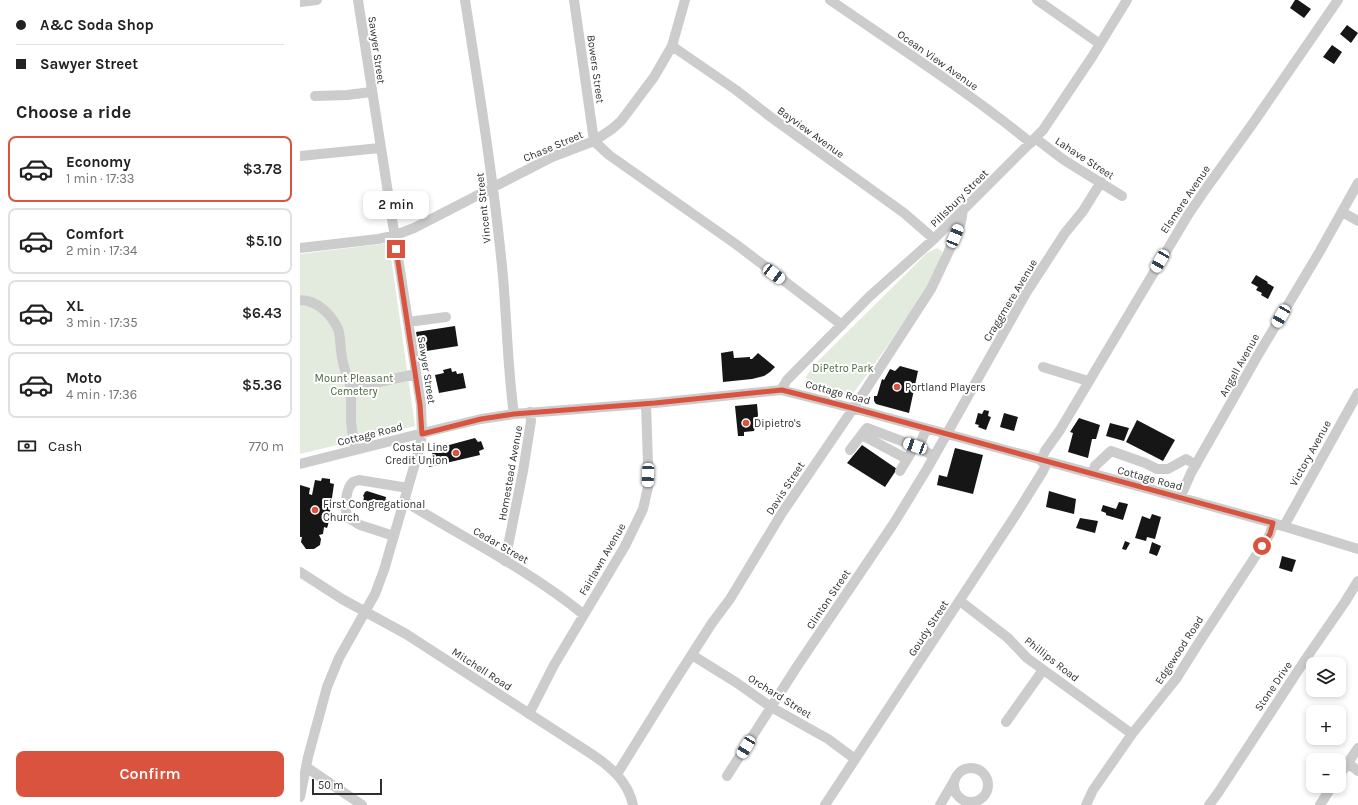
<!DOCTYPE html>
<meta charset="utf-8">
<style>
:root{--surface:#fff;--page:#f6f6f6;--text:#222;--muted:#767676;--line:#e0e0e0;--accent:#d9533e}
body{margin:0;font-family:Karla,sans-serif;background:var(--page);color:var(--text);height:100vh;display:flex;flex-direction:column;font-size:15px;white-space:nowrap}
*{box-sizing:border-box;margin:0}
p{font-size:13px;color:var(--muted)}
.icon{flex:none;width:22px;height:22px;fill:none;stroke:currentColor;stroke-width:2;stroke-linecap:round;stroke-linejoin:round}
.map{position:relative;flex:1;overflow:hidden}
.details{display:flex;flex-direction:column;background:var(--surface);width:300px}
.details>*{flex:none}
.top-card{display:grid;align-content:center;height:88px;padding:0 16px;background:var(--surface)}
.fabs{position:absolute;left:1006px;top:657px;display:grid;gap:8px}
.fabs a{display:grid;place-items:center;width:40px;height:40px;border-radius:8px;background:var(--surface);box-shadow:0 2px 6px #0003;font-size:20px}
.scale{position:absolute;left:12px;bottom:10px;width:70px;box-sizing:border-box;padding-left:4px;border:2px solid #2f2f2f;border-top:0;font-size:11px;line-height:14px;white-space:nowrap;color:#2f2f2f;-webkit-text-stroke:3px #fff;paint-order:stroke}
.end{position:absolute;width:18px;height:18px;margin:-9px;border:5px solid #d9533e;background:#fff;box-shadow:0 0 0 2px #fff}
.from{border-radius:50%}
.bubble{position:absolute;height:28px;border-radius:8px;background:var(--surface);box-shadow:0 2px 6px #0003;font-size:13px;font-weight:600;line-height:28px;text-align:center}
.car{position:absolute;width:12px;height:24px;margin:-12px -6px;border-radius:5px;box-shadow:0 0 3px 1px #0007;background:linear-gradient(#fff 24%,#345 0 40%,#fff 0 76%,#345 0 86%,#fff 0)}
.top-card b{display:flex;align-items:center;gap:14px;height:38px;font-size:15px}
.top-card b+b{border-top:1px solid var(--line)}
.top-card i{width:10px;height:10px;background:var(--text)}
ul{padding:0;list-style:none}
li{display:flex;align-items:center;gap:12px;height:66px;margin:0 8px 6px;padding:0 8px;border:2px solid var(--line);border-radius:8px}
li div{flex:1}
li b{display:block;font-size:15px}
li em{font-style:normal;font-weight:600}
li.active{border-color:var(--accent)}
li>.icon{width:36px;height:36px;stroke-width:1.5}
h2{padding:0 16px;font-size:18px;line-height:48px}
.pay{display:flex;align-items:center;gap:10px;height:44px;padding:0 16px;font-size:15px}
.pay p{margin-inline-start:auto}
.action{display:flex;gap:8px;margin-top:auto;padding:8px 16px}
.action a{flex:1;height:46px;border-radius:8px;background:var(--accent);color:#fff;font-size:16px;font-weight:600;line-height:46px;text-align:center}
main{display:flex;flex:1;min-height:0}
.map>svg:first-child{display:block}
.green{fill:#e2ebde}
.building{fill:#161616}
.lines{fill:none;stroke-linecap:round;stroke-linejoin:round}
.minor{stroke:#ccc;stroke-width:10}
.route{stroke:#d9533e;stroke-width:5}
.poi-dot{fill:#d9533e;stroke:#fff;stroke-width:1.5}
.labels{text-anchor:middle;stroke-width:4;stroke-linejoin:round;paint-order:stroke}
.street-label{font-size:11px;fill:#2f2f2f;stroke:#fff}
.park-label{font-size:11px;fill:#4a673f;stroke:#fff}
.poi-label{font-size:11px;fill:#2f2f2f;stroke:#fff;text-anchor:start}
</style>
<main>
<section class="details">
<div class="top-card">
<b><i class="from"></i>A&amp;C Soda Shop</b>
<b><i></i>Sawyer Street</b>
</div>
<h2>Choose a ride</h2>
<ul>
<li class="active"><svg class="icon" aria-label="car" viewBox="0 0 24 24"><path d="M5 17H2v-5l4-1 3-4h7l3 4 3 1v5h-3M9 17h6M6 11h13"/><circle cx="7" cy="17" r="2"/><circle cx="17" cy="17" r="2"/></svg><div><b>Economy</b><p>1 min · 17:33</p></div><em>$3.78</em></li>
<li><svg class="icon" aria-label="car" viewBox="0 0 24 24"><path d="M5 17H2v-5l4-1 3-4h7l3 4 3 1v5h-3M9 17h6M6 11h13"/><circle cx="7" cy="17" r="2"/><circle cx="17" cy="17" r="2"/></svg><div><b>Comfort</b><p>2 min · 17:34</p></div><em>$5.10</em></li>
<li><svg class="icon" aria-label="car" viewBox="0 0 24 24"><path d="M5 17H2v-5l4-1 3-4h7l3 4 3 1v5h-3M9 17h6M6 11h13"/><circle cx="7" cy="17" r="2"/><circle cx="17" cy="17" r="2"/></svg><div><b>XL</b><p>3 min · 17:35</p></div><em>$6.43</em></li>
<li><svg class="icon" aria-label="car" viewBox="0 0 24 24"><path d="M5 17H2v-5l4-1 3-4h7l3 4 3 1v5h-3M9 17h6M6 11h13"/><circle cx="7" cy="17" r="2"/><circle cx="17" cy="17" r="2"/></svg><div><b>Moto</b><p>4 min · 17:36</p></div><em>$5.36</em></li>
</ul>
<div class="pay"><svg class="icon" aria-label="cash" viewBox="0 0 24 24"><path d="M3 7h18v10H3z"/><circle cx="12" cy="12" r="2"/></svg>Cash<p>770 m</p></div>
<div class="action"><a>Confirm</a></div>
</section>
<div class="map">
<svg width="1058" height="805" viewBox="0 0 1058 805">
<rect width="100%" height="100%" fill="#fff"/>
<path class="green" d="M89,243L115,426L0,454V254Z
M637,248L642,251C639,278 616,304 601,326C585,349 569,373 551,396L509,385L506,377L513,366L627,253Z"/>
<path class="building" d="M995,0H998L1011,9L1004,18L990,8Z
M1047,25L1058,33L1051,43L1040,34Z
M1032,45L1042,52L1034,64L1023,57Z
M956,275L968,282L967,283L974,287L968,299L961,295L962,293L956,290L958,287L951,283Z
M155,326L158,346L120,352L116,332Z
M433,351L434,358L450,357V359H452L458,353L475,367L470,372L464,376L452,379L423,382L421,353Z
M600,366L618,371L609,413L576,404L574,401V396H577L582,379L584,380L590,369L595,371Z
M151,368L152,372L156,371L157,374L163,373L166,388L139,393L135,375L144,373L143,370Z
M457,404L458,415L454,431L444,432V436H438L435,406Z
M684,410L689,411L688,416L691,417L686,430L678,427L679,425L675,424L678,413L682,414Z
M704,413L718,417L714,431L700,427Z
M779,418L800,425L796,439H792L788,458L768,452L773,433L770,432Z
M837,420L875,440L863,461L826,442Z
M810,423L829,428L824,441L806,436Z
M175,438L178,442L181,441L184,449L179,451L180,455L129,467L133,451L138,448Z
M562,445L597,469L585,487L547,463Z
M655,448L683,455L673,494L637,485L639,475L647,477Z
M22,478L30,479V483L34,484L28,525L27,528L24,527L23,534L19,535L21,539L20,545L14,549H6L1,542L2,537H0V485L10,488L9,494L12,495L15,480L21,481Z
M67,491L86,497L84,508L63,502L64,497L63,496L65,492Z
M749,491L776,499L774,514L746,507Z
M819,502L828,504L823,520L806,515V513L801,511L803,505L816,509Z
M852,514L861,517L855,539L847,537L846,541L835,538L842,516L850,519Z
M780,518L798,521L795,533L776,528Z
M825,541L830,543L826,550L822,549Z
M852,542L861,546L857,556L849,553Z
M982,556L996,560L992,572L979,568Z"/>
<g class="lines">
<path class="minor" d="M165,0C179,89 193,177 202,266C207,316 207,365 214,414
M274,0L294,141L312,129L321,121L354,77L372,46L385,0
M530,0C597,46 667,91 731,143
M737,0L800,44
M0,2L17,0
M372,46L436,90L472,118L604,213L634,239
M15,96L47,95L71,92
M735,138L764,160L822,196
M0,156L80,148
M1042,212L1058,221
M0,248L78,239L93,236L114,228L252,157L294,141L309,155L437,245L542,325
M0,300C17,300 31,314 38,329C41,337 40,348 42,357C43,367 48,378 51,388L116,374
M108,322L146,317
M743,367L788,381
M51,388V422L55,450
M481,390L487,380L570,296L634,239L743,130L792,57L827,0
M567,428L615,446L634,456
M562,435L607,459
M619,447L626,429
M550,450L566,429
M741,461L745,451L760,430L888,215L905,190L951,126L1038,0
M0,464L143,428L181,419L214,414L355,403L481,390L552,408L973,523L1058,549
M600,471L615,446
M792,474L795,466L811,451L845,463L857,469H868L886,459L896,465
M880,498L891,473L958,355L1020,251L1058,183
M104,501C164,538 229,570 283,614
M984,526L1058,393
M94,536L60,525L47,517C45,507 45,489 53,482L59,480L108,488
M205,561L223,471L231,421L230,412
M0,572L42,599L106,634L293,755C312,768 328,782 333,805
M660,601L708,638L727,658L832,734
M392,655L437,683L471,707L528,739L555,759
M229,714L254,665L325,546L343,509L348,487V464L346,404
M706,722L743,670
M1048,763L1058,771
M6,767L62,805
M654 785a17 17 0 1 1 34 0a17 17 0 1 1-34 0Z
M317,774L371,687L412,623L430,599L482,513L559,400L631,289L649,251L661,222L663,210
M427,776L498,665L594,523L627,469L726,293L765,233L783,211L801,182
M1039,776L1058,748
M0,797L8,757L27,687L39,658L75,594L84,570L120,446L122,434L121,405L58,0
M525,805L715,516L743,471L747,462
M640,805L654,781
M786,805L793,790L832,734L876,679L898,644L970,534L973,523
M909,805L918,793L1005,660L1045,602L1058,581
M1020,805L1032,786"/>
</g>
<g class="lines">
<path class="route" d="M96,249L120,405L122,434L181,419L214,414L355,403L482,390L552,408L973,523L970,534L962,546"/>
</g>
<g class="poi-dot">
<circle cx="597" cy="387" r="4"/>
<circle cx="446" cy="423" r="4"/>
<circle cx="156" cy="453" r="4"/>
<circle cx="15" cy="510" r="4"/>
</g>
<g class="labels">
<g class="street-label">
<text transform="translate(77 50) rotate(82)" y="4">Sawyer Street</text>
<text transform="translate(638 60) rotate(35)" y="4">Ocean View Avenue</text>
<text transform="translate(296 69) rotate(82)" y="4">Bowers Street</text>
<text transform="translate(511 132) rotate(36)" y="4">Bayview Avenue</text>
<text transform="translate(253 146) rotate(-23)" y="4">Chase Street</text>
<text transform="translate(785 158) rotate(33)" y="4">Lahave Street</text>
<text transform="translate(659 198) rotate(-45)" y="4">Pillsbury Street</text>
<text transform="translate(885 199) rotate(-56)" y="4">Elsmere Avenue</text>
<text transform="translate(183 208) rotate(-96)" y="4">Vincent Street</text>
<text transform="translate(710 300) rotate(-59)" y="4">Craggmere Avenue</text>
<text transform="translate(939 365) rotate(-61)" y="4">Angell Avenue</text>
<text transform="translate(127 370) rotate(81)" y="4">Sawyer Street</text>
<text transform="translate(538 392) rotate(15)" y="4">Cottage Road</text>
<text transform="translate(70 434) rotate(-14)" y="4">Cottage Road</text>
<text transform="translate(1010 453) rotate(-61)" y="4">Victory Avenue</text>
<text transform="translate(210 473) rotate(-80)" y="4">Homestead Avenue</text>
<text transform="translate(850 478) rotate(15)" y="4">Cottage Road</text>
<text transform="translate(485 488) rotate(-57)" y="4">Davis Street</text>
<text transform="translate(201 545) rotate(30)" y="4">Cedar Street</text>
<text transform="translate(302 559) rotate(-60)" y="4">Fairlawn Avenue</text>
<text transform="translate(528 599) rotate(-56)" y="4">Clinton Street</text>
<text transform="translate(628 628) rotate(-57)" y="4">Goudy Street</text>
<text transform="translate(879 650) rotate(-57)" y="4">Edgewood Road</text>
<text transform="translate(752 659) rotate(38)" y="4">Phillips Road</text>
<text transform="translate(182 669) rotate(33)" y="4">Mitchell Road</text>
<text transform="translate(973 686) rotate(-56)" y="4">Stone Drive</text>
<text transform="translate(480 696) rotate(32)" y="4">Orchard Street</text>
</g>
<g class="park-label">
<text x="543" y="372">DiPetro Park</text>
<text x="54" y="382">Mount Pleasant<tspan x="54" dy="13">Cemetery</tspan></text>
</g>
<g class="poi-label">
<text x="605" y="391">Portland Players</text>
<text x="454" y="427">Dipietro's</text>
<text x="148" y="451" text-anchor="end">Costal Line<tspan x="148" dy="13">Credit Union</tspan></text>
<text x="23" y="508">First Congregational<tspan x="23" dy="13">Church</tspan></text>
</g>
</g>
</svg>
<div class="fabs">
<a><svg class="icon" aria-label="layers" viewBox="0 0 24 24"><path d="M12 4l9 5-9 5-9-5zM3 14l9 5 9-5"/></svg></a>
<a>+</a>
<a>−</a>
</div>
<div class="scale">50 m</div>
<i class="end from" style="left:962px;top:546px"></i>
<i class="end" style="left:96px;top:249px"></i>
<div class="bubble" style="left:63px;top:191px;width:66px">2 min</div>
<i class="car" style="left:655px;top:236px;rotate:22deg"></i>
<i class="car" style="left:860px;top:261px;rotate:210deg"></i>
<i class="car" style="left:474px;top:274px;rotate:127deg"></i>
<i class="car" style="left:981px;top:316px;rotate:210deg"></i>
<i class="car" style="left:615px;top:446px;rotate:290deg"></i>
<i class="car" style="left:348px;top:475px;rotate:182deg"></i>
<i class="car" style="left:446px;top:747px;rotate:211deg"></i>
</div>
</main>
